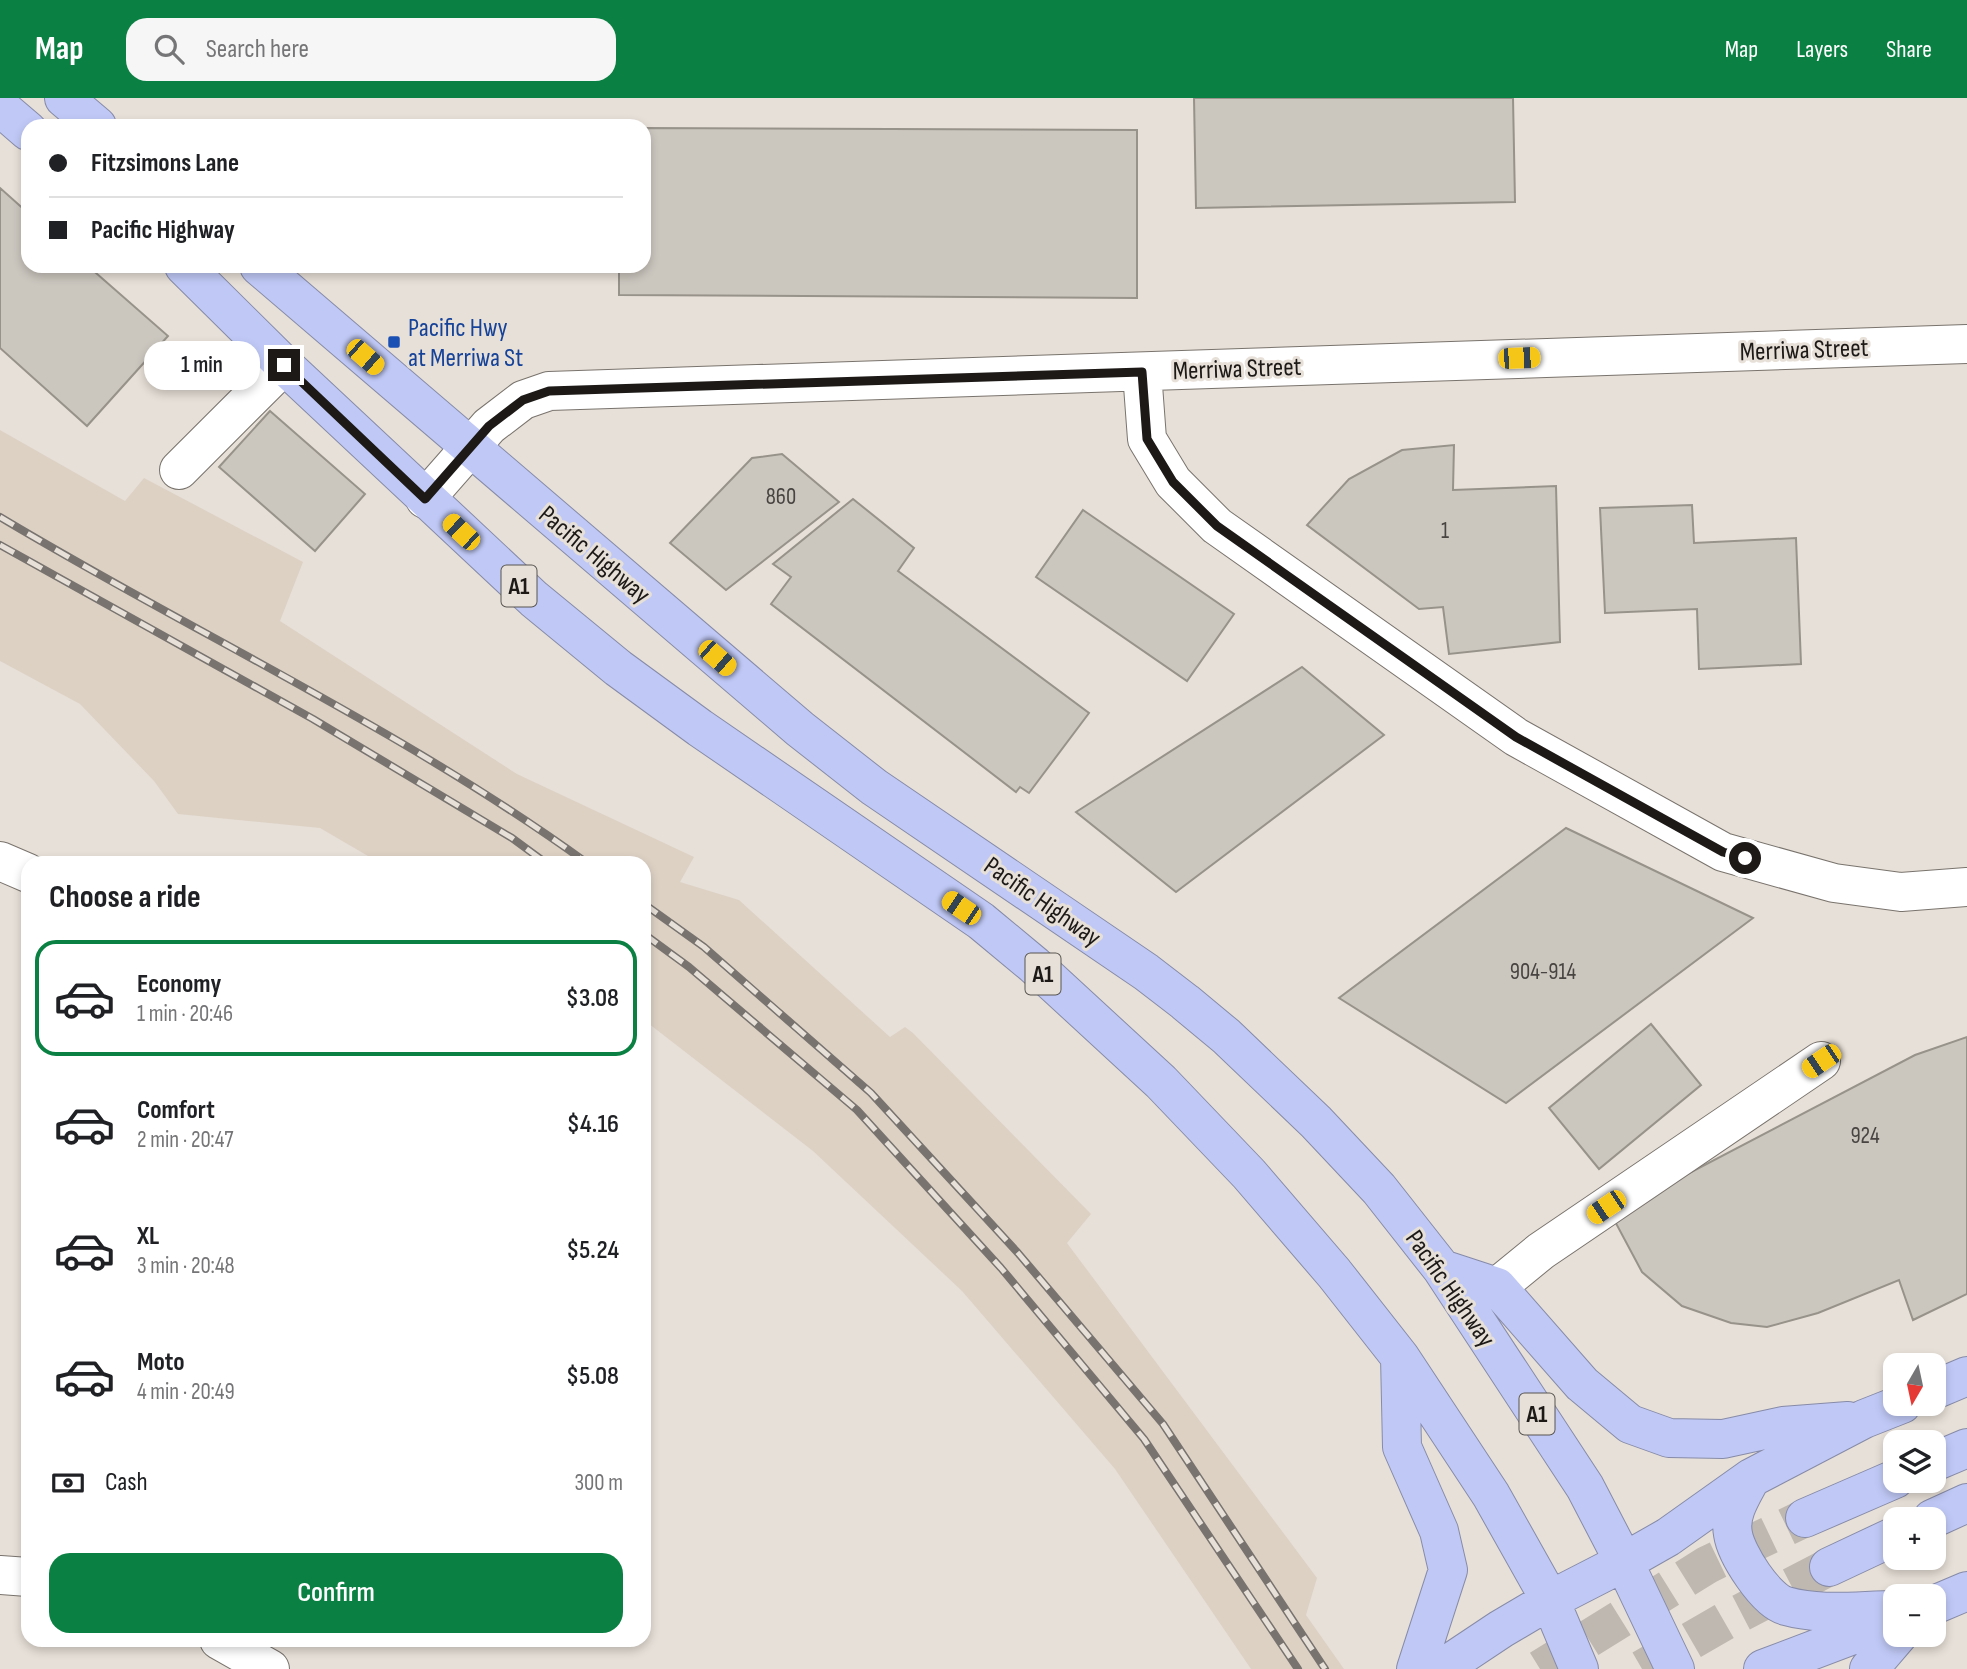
<!DOCTYPE html>
<meta charset="utf-8">
<style>
:root{--surface:#fff;--page:#f6f6f6;--text:#202124;--muted:#757577;--line:#e0e0e0;--accent:#0b8043}
body{margin:0;font-family:"Sofia Sans Condensed",sans-serif;background:var(--page);color:var(--text);height:100vh;display:flex;flex-direction:column;font-size:26px;white-space:nowrap}
*{box-sizing:border-box;margin:0}
p{font-size:23px;color:var(--muted)}
.icon{flex:none;width:38px;height:38px;fill:none;stroke:currentColor;stroke-width:2;stroke-linecap:round;stroke-linejoin:round}
.map{position:relative;flex:1;overflow:hidden}
.side{position:absolute;left:21px;top:758px;width:630px;height:791px;display:flex;flex-direction:column;background:var(--surface);border-radius:21px;box-shadow:0 4px 10px #0003}
.side>*{flex:none}
.guide{position:absolute;left:21px;top:21px;width:630px;height:154px;border-radius:21px;box-shadow:0 4px 10px #0003;display:grid;align-content:center;height:154px;padding:0 28px;background:var(--surface)}
.needle{width:46px;rotate:189deg}
.controls{position:absolute;left:1883px;top:1255px;display:grid;gap:14px}
.controls a{display:grid;place-items:center;width:63px;height:63px;border-radius:14px;background:var(--surface);box-shadow:0 4px 10px #0003;font-size:35px}
.end{position:absolute;width:32px;height:32px;margin:-16px;border:9px solid #1c1917;background:#fff;box-shadow:0 0 0 4px #fff}
.from{border-radius:50%}
.bubble{position:absolute;height:49px;border-radius:21px;background:var(--surface);box-shadow:0 4px 10px #0003;font-size:23px;font-weight:600;line-height:49px;text-align:center}
.car{position:absolute;width:21px;height:42px;margin:-21px -10px;border-radius:9px;box-shadow:0 0 5px 2px #0007;background:linear-gradient(#f5c518 24%,#345 0 40%,#f5c518 0 76%,#345 0 86%,#f5c518 0)}
.guide b{display:flex;align-items:center;gap:24px;height:66px;font-size:26px}
.guide b+b{border-top:2px solid var(--line)}
.guide i{width:18px;height:18px;background:var(--text)}
ul{padding:0;list-style:none}
li{display:flex;align-items:center;gap:21px;height:116px;margin:0 14px 10px;padding:0 14px;border:4px solid transparent;border-radius:21px}
li div{flex:1}
li b{display:block;font-size:26px}
li em{font-style:normal;font-weight:600}
li.on{border-color:var(--accent)}
li>.icon{width:63px;height:63px;stroke-width:1.5}
h2{padding:0 28px;font-size:32px;line-height:84px}
.pay{display:flex;align-items:center;gap:18px;height:77px;padding:0 28px;font-size:26px}
.pay p{margin-inline-start:auto}
.button{display:flex;gap:14px;margin-top:auto;padding:14px 28px}
.button a{flex:1;height:80px;border-radius:21px;background:var(--accent);color:#fff;font-size:28px;font-weight:600;line-height:80px;text-align:center}
header{display:flex;align-items:center;gap:42px;box-sizing:border-box;height:98px;padding:0 35px;background:var(--accent);color:#fff}
header strong{font-size:33px}
nav{display:flex;gap:38px;margin-inline-start:auto;font-size:24px}
.search{width:490px;height:63px;background:var(--page);display:flex;align-items:center;gap:18px;box-sizing:border-box;padding:0 24px;border-radius:21px;color:var(--muted);font-size:26px}
.map>svg:first-child{display:block}
.built{fill:#ddd1c4}
.building{fill:#cbc6be;stroke:#97928a;stroke-width:2}
.lines{fill:none;stroke-linecap:round;stroke-linejoin:round}
.highway-tunnel{stroke:#beb8b1;stroke-width:38;stroke-dasharray:38 19;stroke-linecap:butt}
.minor-casing{stroke:#79736d;stroke-width:40}
.highway-casing{stroke:#878ba8;stroke-width:40}
.minor{stroke:#fff;stroke-width:38}
.highway{stroke:#c0c9f6;stroke-width:38}
.rail-casing{stroke:#78736f;stroke-width:8}
.rail{stroke:#e7e0d8;stroke-width:5;stroke-dasharray:16;stroke-linecap:butt}
.route{stroke:#1c1917;stroke-width:9}
.transit-dot{fill:#1a4fb4;stroke:#e7e0d8;stroke-width:2.5}
.labels{text-anchor:middle;stroke-width:6;stroke-linejoin:round;paint-order:stroke}
.number-label{font-size:23px;fill:#484441}
.shield{fill:#e7e0d8;stroke:#595551;stroke-width:2}
.shield-label{font-size:24px;font-weight:bold;fill:#1c1917}
.transit-label{font-size:26px;fill:#164399;stroke:#e7e0d8;text-anchor:start}
.street-label{font-size:26px;fill:#1c1917;stroke:#e7e0d8}
</style>
<header>
<strong>Map</strong>
<div class="search"><svg class="icon" aria-label="search" viewBox="0 0 24 24"><circle cx="10" cy="10" r="6"/><path d="M15 15l6 6"/></svg>Search here</div>
<nav><a>Map</a><a>Layers</a><a>Share</a></nav>
</header>
<div class="map">
<svg width="1967" height="1571" viewBox="0 0 1967 1571">
<rect width="100%" height="100%" fill="#e7e0d8"/>
<path class="built" d="M0,332L125,403L144,380L303,464L280,523L517,676L694,759L680,784L739,802L890,939L905,929L913,935L1091,1116L1067,1145L1317,1480L1306,1517L1344,1571H1251L1115,1371L962,1193L813,1053L644,922V765H380L320,730L178,716L154,683L80,606L0,563Z"/>
<path class="building" d="M1194,0H1513L1515,104L1196,110Z
M644,30L1137,32V200L619,197V168H644Z
M0,90L28,115V168H88L168,238L87,328L0,250Z
M270,313L365,396L315,453L219,369Z
M1454,347L1453,392L1556,388L1560,544L1449,556L1443,509L1419,511L1307,427L1349,381L1402,352Z
M782,356L839,404L726,492L670,445L752,360Z
M853,401L914,450L898,473L1089,615L1029,695L1020,689L1016,694L771,506L791,479L773,466Z
M1692,407L1694,445L1796,440L1801,566L1699,571L1697,511L1605,515L1600,410Z
M1083,412L1234,516L1187,583L1036,479Z
M1302,569L1384,637L1176,794L1076,714Z
M1566,730L1753,820L1506,1005L1339,900Z
M1651,926L1701,987L1599,1071L1549,1010Z
M1967,939V1196L1913,1222L1899,1182L1818,1215L1767,1229L1731,1225L1682,1208L1642,1174L1611,1116L1915,957Z"/>
<g class="lines">
<path class="highway-tunnel" d="M1540,1571L1707,1467L1805,1420
M1642,1571L1725,1523L1829,1469"/>
<defs>
<path id="minor" d="M1142,274L1147,341L1173,384L1217,428L1516,639L1723,754L1834,785L1901,794L1967,789
M179,372L284,267
M425,401L489,328L523,302L549,293L1967,246
M0,763L28,775
M1497,1189L1541,1153L1821,963
M0,1477L28,1479
M219,1542L270,1571"/>
<path id="highway" d="M64,0L97,28
M0,9L28,33
M184,168L284,267L534,501L618,570L700,630L981,823L1034,867L1161,984L1249,1076L1334,1175L1400,1259L1491,1397L1550,1502L1579,1571
M259,168L800,631L874,689L1146,874L1185,904L1226,938L1316,1024L1379,1091L1442,1171L1585,1389L1624,1464L1675,1571
M1442,1171L1497,1189L1582,1286L1630,1326L1669,1340L1723,1341L1783,1328L1848,1323
M1400,1259L1402,1349L1439,1433L1448,1472L1416,1571
M1934,1292L1967,1278
M1934,1364L1967,1350
M1751,1380C1742,1397 1729,1416 1733,1436C1736,1456 1766,1503 1786,1508C1821,1518 1860,1512 1895,1512
M1805,1420L1895,1381
M1932,1421L1967,1405
M1829,1469L1895,1438
M1934,1507L1967,1493
M1441,1571L1501,1531L1550,1502L1624,1464L1668,1439L1751,1380L1864,1321L1902,1306
M1763,1571L1895,1521
M1869,1571L1899,1536"/>
</defs>
<use href="#minor" class="minor-casing"/>
<use href="#highway" class="highway-casing"/>
<use href="#minor" class="minor"/>
<use href="#highway" class="highway"/>
<defs>
<path id="rail" d="M0,419C195,536 402,631 587,765
M0,447L313,621L512,740L546,765
M644,806L704,849L871,995L1018,1155L1163,1326L1325,1571
M644,836L689,869L857,1012L1001,1170L1144,1341L1298,1571"/>
</defs>
<use href="#rail" class="rail-casing"/>
<use href="#rail" class="rail"/>
</g>
<g class="lines">
<path class="route" d="M284,267L425,401L489,328L523,302L549,293L1142,274L1147,341L1173,384L1217,428L1516,639L1723,754L1745,760"/>
</g>
<rect class="transit-dot" x="387" y="237" width="14" height="14" rx="3.5"/>
<g class="labels">
<g class="number-label">
<text x="781" y="406">860</text>
<text x="1445" y="440">1</text>
<text x="1543" y="881">904-914</text>
<text x="1865" y="1045">924</text>
</g>
<g class="shield">
<rect x="501.5" y="467.5" width="35" height="41" rx="5"/>
<rect x="1025.5" y="855.5" width="35" height="41" rx="5"/>
<rect x="1519.5" y="1295.5" width="35" height="41" rx="5"/>
</g>
<g class="shield-label">
<text x="519" y="496">A1</text>
<text x="1043" y="884">A1</text>
<text x="1537" y="1324">A1</text>
</g>
<g class="transit-label">
<text x="408" y="238">Pacific Hwy<tspan x="408" dy="30">at Merriwa St</tspan></text>
</g>
<g class="street-label">
<text transform="translate(1804 251) rotate(-2)" y="9">Merriwa Street</text>
<text transform="translate(1237 270) rotate(-2)" y="9">Merriwa Street</text>
<text transform="translate(595 456) rotate(40)" y="9">Pacific Highway</text>
<text transform="translate(1043 803) rotate(35)" y="9">Pacific Highway</text>
<text transform="translate(1451 1190) rotate(55)" y="9">Pacific Highway</text>
</g>
</g>
</svg>
<div class="controls">
<a><svg class="needle" viewBox="-14 -14 28 28"><path d="M0-13l5 13h-10z" fill="#e53935"/><path d="M0 13l5-13h-10z" fill="#757577"/></svg></a>
<a><svg class="icon" aria-label="layers" viewBox="0 0 24 24"><path d="M12 4l9 5-9 5-9-5zM3 14l9 5 9-5"/></svg></a>
<a>+</a>
<a>−</a>
</div>
<i class="end from" style="left:1745px;top:760px"></i>
<i class="end" style="left:284px;top:267px"></i>
<div class="bubble" style="left:144px;top:243px;width:116px">1 min</div>
<i class="car" style="left:365px;top:259px;rotate:131deg"></i>
<i class="car" style="left:1519px;top:260px;rotate:88deg"></i>
<i class="car" style="left:461px;top:434px;rotate:313deg"></i>
<i class="car" style="left:717px;top:560px;rotate:131deg"></i>
<i class="car" style="left:961px;top:810px;rotate:304deg"></i>
<i class="car" style="left:1821px;top:963px;rotate:236deg"></i>
<i class="car" style="left:1606px;top:1109px;rotate:236deg"></i>
<div class="guide">
<b><i class="from"></i>Fitzsimons Lane</b>
<b><i></i>Pacific Highway</b>
</div>
<section class="side">
<h2>Choose a ride</h2>
<ul>
<li class="on"><svg class="icon" aria-label="car" viewBox="0 0 24 24"><path d="M5 17H2v-5l4-1 3-4h7l3 4 3 1v5h-3M9 17h6M6 11h13"/><circle cx="7" cy="17" r="2"/><circle cx="17" cy="17" r="2"/></svg><div><b>Economy</b><p>1 min · 20:46</p></div><em>$3.08</em></li>
<li><svg class="icon" aria-label="car" viewBox="0 0 24 24"><path d="M5 17H2v-5l4-1 3-4h7l3 4 3 1v5h-3M9 17h6M6 11h13"/><circle cx="7" cy="17" r="2"/><circle cx="17" cy="17" r="2"/></svg><div><b>Comfort</b><p>2 min · 20:47</p></div><em>$4.16</em></li>
<li><svg class="icon" aria-label="car" viewBox="0 0 24 24"><path d="M5 17H2v-5l4-1 3-4h7l3 4 3 1v5h-3M9 17h6M6 11h13"/><circle cx="7" cy="17" r="2"/><circle cx="17" cy="17" r="2"/></svg><div><b>XL</b><p>3 min · 20:48</p></div><em>$5.24</em></li>
<li><svg class="icon" aria-label="car" viewBox="0 0 24 24"><path d="M5 17H2v-5l4-1 3-4h7l3 4 3 1v5h-3M9 17h6M6 11h13"/><circle cx="7" cy="17" r="2"/><circle cx="17" cy="17" r="2"/></svg><div><b>Moto</b><p>4 min · 20:49</p></div><em>$5.08</em></li>
</ul>
<div class="pay"><svg class="icon" aria-label="cash" viewBox="0 0 24 24"><path d="M3 7h18v10H3z"/><circle cx="12" cy="12" r="2"/></svg>Cash<p>300 m</p></div>
<div class="button"><a>Confirm</a></div>
</section>
</div>
